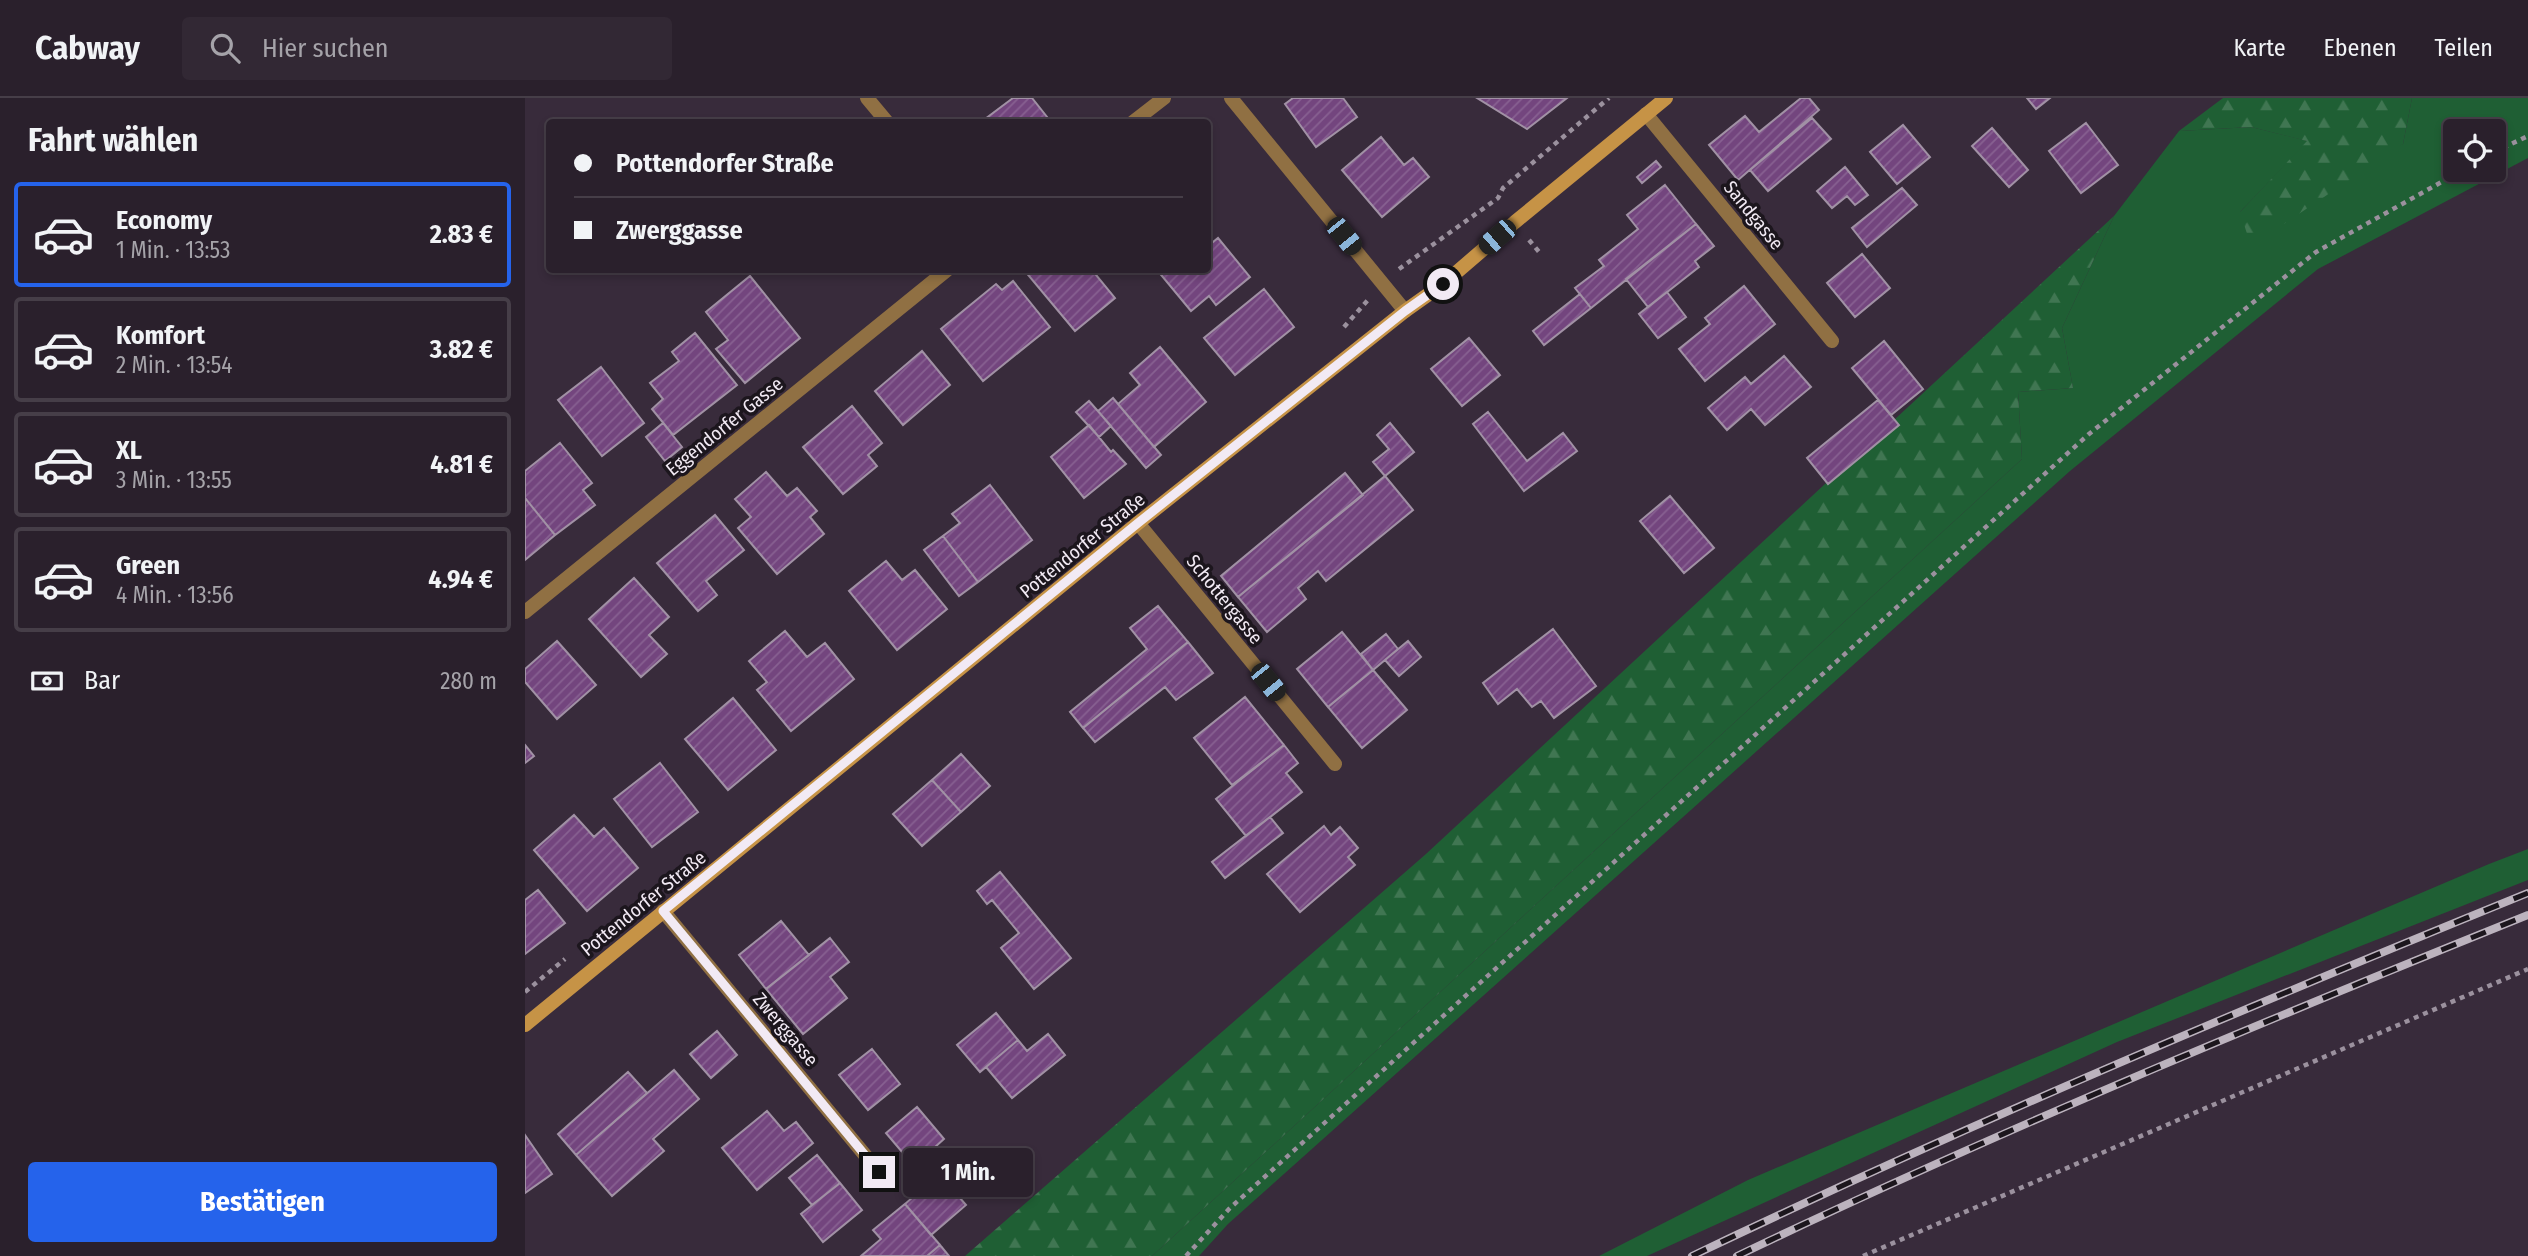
<!DOCTYPE html>
<html lang="de">
<meta charset="utf-8">
<style>
:root{--surface:#2a202c;--page:#322834;--text:#f1f3f6;--muted:#a5a3a9;--line:#463e48;--accent:#2563eb}
body{margin:0;font-family:"Fira Sans Condensed",sans-serif;background:var(--page);color:var(--text);height:100vh;display:flex;flex-direction:column;font-size:26px;white-space:nowrap}
*{box-sizing:border-box;margin:0}
p{font-size:23px;color:var(--muted)}
.icon{flex:none;width:38px;height:38px;fill:none;stroke:currentColor;stroke-width:2;stroke-linecap:round;stroke-linejoin:round}
.map{position:relative;flex:1;overflow:hidden}
.side{display:flex;flex-direction:column;background:var(--surface);width:525px}
.side>*{flex:none}
.banner{position:absolute;left:21px;top:21px;width:665px;height:154px;border-radius:7px;box-shadow:0 4px 10px #0003,0 0 0 2px var(--line);display:grid;align-content:center;height:154px;padding:0 28px;background:var(--surface)}
.buttons{position:absolute;left:1918px;top:21px;display:grid;gap:14px}
.buttons a{display:grid;place-items:center;width:63px;height:63px;border-radius:7px;background:var(--surface);box-shadow:0 4px 10px #0003,0 0 0 2px var(--line);font-size:35px}
.end{position:absolute;width:32px;height:32px;margin:-16px;border:9px solid #f2eaf4;background:#111;box-shadow:0 0 0 4px #111}
.from{border-radius:50%}
.bubble{position:absolute;height:49px;border-radius:7px;background:var(--surface);box-shadow:0 4px 10px #0003,0 0 0 2px var(--line);font-size:23px;font-weight:700;line-height:49px;text-align:center}
.car{position:absolute;width:21px;height:42px;margin:-21px -10px;border-radius:9px;box-shadow:0 0 5px 2px #0007;background:linear-gradient(#222 24%,#8ab4d8 0 40%,#222 0 76%,#8ab4d8 0 86%,#222 0)}
.banner b{display:flex;align-items:center;gap:24px;height:66px;font-size:26px}
.banner b+b{border-top:2px solid var(--line)}
.banner i{width:18px;height:18px;background:var(--text)}
ul{padding:0;list-style:none}
li{display:flex;align-items:center;gap:21px;height:105px;margin:0 14px 10px;padding:0 14px;border:4px solid var(--line);border-radius:7px}
li div{flex:1}
li b{display:block;font-size:26px}
li em{font-style:normal;font-weight:700}
li.on{border-color:var(--accent)}
li>.icon{width:63px;height:63px;stroke-width:1.5}
h2{padding:0 28px;font-size:32px;line-height:84px}
.pay{display:flex;align-items:center;gap:18px;height:77px;padding:0 28px;font-size:26px}
.pay p{margin-inline-start:auto}
.button{display:flex;gap:14px;margin-top:auto;padding:14px 28px}
.button a{flex:1;height:80px;border-radius:7px;background:var(--accent);color:#fff;font-size:28px;font-weight:700;line-height:80px;text-align:center}
header{display:flex;align-items:center;gap:42px;box-sizing:border-box;height:98px;padding:0 35px;background:var(--surface);border-bottom:2px solid var(--line)}
header strong{font-size:33px}
nav{display:flex;gap:38px;margin-inline-start:auto;font-size:24px}
.search{width:490px;height:63px;background:var(--page);display:flex;align-items:center;gap:18px;box-sizing:border-box;padding:0 24px;border-radius:7px;color:var(--muted);font-size:26px}
main{display:flex;flex:1;min-height:0}
.map>svg:first-child{display:block}
.grass{fill:#1f5f34;fill-rule:evenodd}
.forest{fill:url(#forest-firs)}
.building{fill:url(#building-hatch);stroke:#a191a5;stroke-width:2}
.lines{fill:none;stroke-linecap:round;stroke-linejoin:round}
.path{stroke:#9b919e;stroke-width:4.5;stroke-dasharray:5 5;stroke-linecap:butt}
.street{stroke:#907043;stroke-width:14}
.secondary{stroke:#c69346;stroke-width:14}
.rail-casing{stroke:#bcb3be;stroke-width:8}
.rail{stroke:#1c161d;stroke-width:5;stroke-dasharray:16;stroke-linecap:butt}
.route{stroke:#f2eaf4;stroke-width:9}
.labels{text-anchor:middle;stroke-width:7;stroke-linejoin:round;paint-order:stroke}
.street-label{font-size:19px;fill:#f2eaf4;stroke:#1c161d}
</style>
<header>
<strong>Cabway</strong>
<div class="search"><svg class="icon" aria-label="search" viewBox="0 0 24 24"><circle cx="10" cy="10" r="6"/><path d="M15 15l6 6"/></svg>Hier suchen</div>
<nav><a>Karte</a><a>Ebenen</a><a>Teilen</a></nav>
</header>
<main>
<section class="side">
<h2>Fahrt wählen</h2>
<ul>
<li class="on"><svg class="icon" aria-label="car" viewBox="0 0 24 24"><path d="M5 17H2v-5l4-1 3-4h7l3 4 3 1v5h-3M9 17h6M6 11h13"/><circle cx="7" cy="17" r="2"/><circle cx="17" cy="17" r="2"/></svg><div><b>Economy</b><p>1 Min. · 13:53</p></div><em>2.83 €</em></li>
<li><svg class="icon" aria-label="car" viewBox="0 0 24 24"><path d="M5 17H2v-5l4-1 3-4h7l3 4 3 1v5h-3M9 17h6M6 11h13"/><circle cx="7" cy="17" r="2"/><circle cx="17" cy="17" r="2"/></svg><div><b>Komfort</b><p>2 Min. · 13:54</p></div><em>3.82 €</em></li>
<li><svg class="icon" aria-label="car" viewBox="0 0 24 24"><path d="M5 17H2v-5l4-1 3-4h7l3 4 3 1v5h-3M9 17h6M6 11h13"/><circle cx="7" cy="17" r="2"/><circle cx="17" cy="17" r="2"/></svg><div><b>XL</b><p>3 Min. · 13:55</p></div><em>4.81 €</em></li>
<li><svg class="icon" aria-label="car" viewBox="0 0 24 24"><path d="M5 17H2v-5l4-1 3-4h7l3 4 3 1v5h-3M9 17h6M6 11h13"/><circle cx="7" cy="17" r="2"/><circle cx="17" cy="17" r="2"/></svg><div><b>Green</b><p>4 Min. · 13:56</p></div><em>4.94 €</em></li>
</ul>
<div class="pay"><svg class="icon" aria-label="cash" viewBox="0 0 24 24"><path d="M3 7h18v10H3z"/><circle cx="12" cy="12" r="2"/></svg>Bar<p>280 m</p></div>
<div class="button"><a>Bestätigen</a></div>
</section>
<div class="map">
<svg width="2003" height="1158" viewBox="0 0 2003 1158">
<defs>
<pattern id="forest-firs" width="22" height="20" patternUnits="userSpaceOnUse" patternTransform="scale(1.75)"><rect width="22" height="20" fill="#1f5f34"/><path d="M5 1l3.5 6h-7zM16 11l3.5 6h-7z" fill="#407652"/></pattern>
<pattern id="building-hatch" width="6" height="6" patternUnits="userSpaceOnUse" patternTransform="scale(1.75)"><rect width="6" height="6" fill="#73457e"/><path d="M-1 1l2-2M0 6l6-6M5 7l2-2" fill="none" stroke="#876091"/></pattern>
</defs>
<rect width="100%" height="100%" fill="#382b3b"/>
<path class="grass" d="M1887,0H2003V60L1793,171L1545,373L703,1126L674,1158H627L1497,361L1493,294L1548,290L1537,230L1589,118L1654,33L1726,29L1783,43L1715,114L1878,46ZM1930,33H1969V72H1930Z
M2003,751V782L1592,944L1122,1158H1074L1223,1082L1964,766Z"/>
<path class="forest" d="M1698,0H1887L1878,46L1726,148L1715,114L1782,43L1726,29L1654,33Z
M1589,118L1537,230L1548,290L1493,294L1497,361L627,1158H440L901,756Z"/>
<path class="building" d="M488,0H507L526,24H456Z
M768,0H818L832,19L791,49L760,6Z
M952,0H1042L1002,31Z
M1276,0H1284L1294,12L1213,82L1184,47L1220,18L1234,34Z
M1502,0H1525L1511,11Z
M1287,20L1306,41L1243,93L1225,72Z
M1561,25L1593,67L1556,95L1524,53Z
M1378,27L1405,59L1372,86L1345,54Z
M1467,30L1503,72L1484,89L1447,48Z
M856,39L879,67L888,60L904,79L857,119L817,72Z
M1131,63L1136,69L1117,85L1112,79Z
M1320,69L1343,97L1330,107L1322,98L1307,110L1292,93Z
M1140,87L1171,126L1066,210L1050,190L1079,168L1074,162L1113,131L1102,117Z
M1377,90L1392,107L1342,149L1327,130Z
M1171,126L1189,148L1170,163L1174,169L1123,209L1101,181Z
M693,140L725,179L691,207L684,198L666,213L632,172H682V149Z
M1337,156L1365,190L1330,219L1302,185Z
M499,172H567L590,200L550,233Z
M225,178L275,240L220,285L191,251L203,242L181,214Z
M488,183L525,229L458,283L416,231L471,186L477,192Z
M1219,188L1250,226L1180,283L1154,251L1185,226L1180,220Z
M739,191L769,229L710,277L679,240Z
M1142,194L1161,219L1133,240L1114,216Z
M1055,196L1066,210L1019,247L1008,233Z
M170,235L212,287L148,337L127,311L138,301L125,285L154,263L147,254Z
M944,240L975,277L937,308L906,271Z
M1359,243L1398,291L1366,317L1327,270Z
M635,249L681,304L629,349L593,306L615,287L605,275Z
M397,253L425,287L378,327L350,293Z
M1259,258L1286,289L1240,327L1226,311L1202,332L1183,310L1220,279L1226,286Z
M76,269L119,325L77,358L33,302Z
M588,300L636,357L621,370L573,313Z
M1353,302L1374,327L1303,386L1282,360Z
M564,303L586,328L574,339L551,314Z
M327,308L357,345L343,357L352,368L318,396L278,349Z
M963,314L1002,363L1038,335L1052,353L999,393L948,326Z
M138,325L157,349L140,363L121,339Z
M865,325L889,354L860,378L848,364L864,351L852,337Z
M564,327L586,354L588,352L601,366L559,400L526,359Z
M35,345L67,385L58,392L70,407L30,437L0,400V373Z
M241,374L262,398L272,390L292,413L285,419L299,436L252,476L213,430L226,419L210,401Z
M820,375L838,397L713,499L696,478Z
M860,378L888,412L801,483L793,473L773,490L781,501L742,534L713,499Z
M465,387L507,442L453,484L418,438L435,425L427,416Z
M1145,398L1189,450L1159,475L1115,423Z
M0,400L30,437L0,462Z
M190,417L219,452L181,483L192,497L173,513L132,465Z
M418,438L453,484L434,498L399,452Z
M361,463L377,482L390,472L422,511L372,552L324,493Z
M109,480L144,519L124,537L142,556L116,579L64,521Z
M633,508L663,544L558,630L545,614L622,551L605,530Z
M1028,531L1071,588L1029,620L1016,603L1007,609L992,591L973,606L958,585Z
M260,533L282,559L300,545L329,581L266,633L232,592L242,584L224,563Z
M817,534L848,572L803,609L772,571Z
M861,536L873,551L848,572L836,556Z
M32,543L71,587L32,621L0,584V571Z
M883,543L896,559L874,578L860,562Z
M663,544L688,575L651,602L640,589L570,644L558,630Z
M848,572L882,612L837,650L803,609Z
M720,599L759,647L707,687L669,640Z
M208,600L251,652L203,692L160,641Z
M0,647L9,658L0,665Z
M759,647L773,665L761,675L777,694L721,738L691,701Z
M436,656L465,688L436,714L407,682Z
M135,665L173,714L127,749L89,701Z
M407,682L436,714L397,748L368,716Z
M49,717L69,739L79,730L113,770L62,813L9,752Z
M745,719L758,735L700,780L687,764Z
M799,728L806,737L815,729L833,750L823,759L830,767L775,814L742,776Z
M475,774L546,860L509,891L476,850L494,835L467,802L462,806L452,793Z
M13,792L40,825L0,856V802Z
M256,823L284,857L241,891L214,857Z
M305,840L324,864L305,879L322,900L278,936L241,891Z
M471,915L493,942L455,974L432,947Z
M192,933L212,957L186,980L165,956Z
M523,936L540,957L487,1000L461,969L493,942L502,953Z
M347,951L375,986L343,1012L314,977Z
M149,972L174,1001L128,1041L139,1053L87,1098L51,1057Z
M103,974L122,995L51,1057L33,1036Z
M392,1009L419,1041L389,1068L361,1035Z
M242,1013L259,1033L271,1024L288,1045L232,1092L197,1050Z
M0,1037L27,1076L0,1095Z
M292,1057L315,1085L287,1107L264,1080Z
M414,1076L441,1107L406,1137L380,1106Z
M315,1085L337,1112L298,1144L276,1116Z
M380,1106L415,1147L402,1158H336L356,1141L348,1132Z
M415,1147L424,1158H402Z"/>
<g class="lines">
<path class="path" d="M1969,54L2003,38
M1004,142L1015,155
M874,171L973,100L978,90L1084,0
M819,229L843,202
M0,894L40,861
M661,1158L704,1111L1564,336L1791,154L1938,72
M1338,1158L2003,871"/>
<path class="street" d="M342,0L362,24
M706,0L880,213
M1121,16L1307,243
M608,24L639,0
M613,425L810,666
M0,514L422,172
M138,813L354,1074"/>
<path class="secondary" d="M0,927L613,425L880,213L918,186L990,124L1141,0"/>
<defs>
<path id="rail" d="M1167,1158C1441,1027 1722,909 2003,795
M1212,1158C1471,1034 1737,924 2003,817"/>
</defs>
<use href="#rail" class="rail-casing"/>
<use href="#rail" class="rail"/>
</g>
<g class="lines">
<path class="route" d="M354,1074L138,813L613,425L880,213L918,186"/>
</g>
<g class="labels">
<g class="street-label">
<text transform="translate(1229 117) rotate(51)" y="7">Sandgasse</text>
<text transform="translate(199 328) rotate(-39)" y="7">Eggendorfer Gasse</text>
<text transform="translate(557 447) rotate(-39)" y="7">Pottendorfer Straße</text>
<text transform="translate(700 501) rotate(51)" y="7">Schottergasse</text>
<text transform="translate(118 805) rotate(-39)" y="7">Pottendorfer Straße</text>
<text transform="translate(261 931) rotate(50)" y="7">Zwerggasse</text>
</g>
</g>
</svg>
<div class="buttons">
<a><svg class="icon" aria-label="locate" viewBox="0 0 24 24"><circle cx="12" cy="12" r="6"/><path d="M12 2v4M12 18v4M2 12h4M18 12h4"/></svg></a>
</div>
<i class="end from" style="left:918px;top:186px"></i>
<i class="end" style="left:354px;top:1074px"></i>
<div class="bubble" style="left:378px;top:1050px;width:130px">1 Min.</div>
<i class="car" style="left:819px;top:138px;rotate:141deg"></i>
<i class="car" style="left:972px;top:139px;rotate:229deg"></i>
<i class="car" style="left:743px;top:584px;rotate:141deg"></i>
<div class="banner">
<b><i class="from"></i>Pottendorfer Straße</b>
<b><i></i>Zwerggasse</b>
</div>
</div>
</main>
